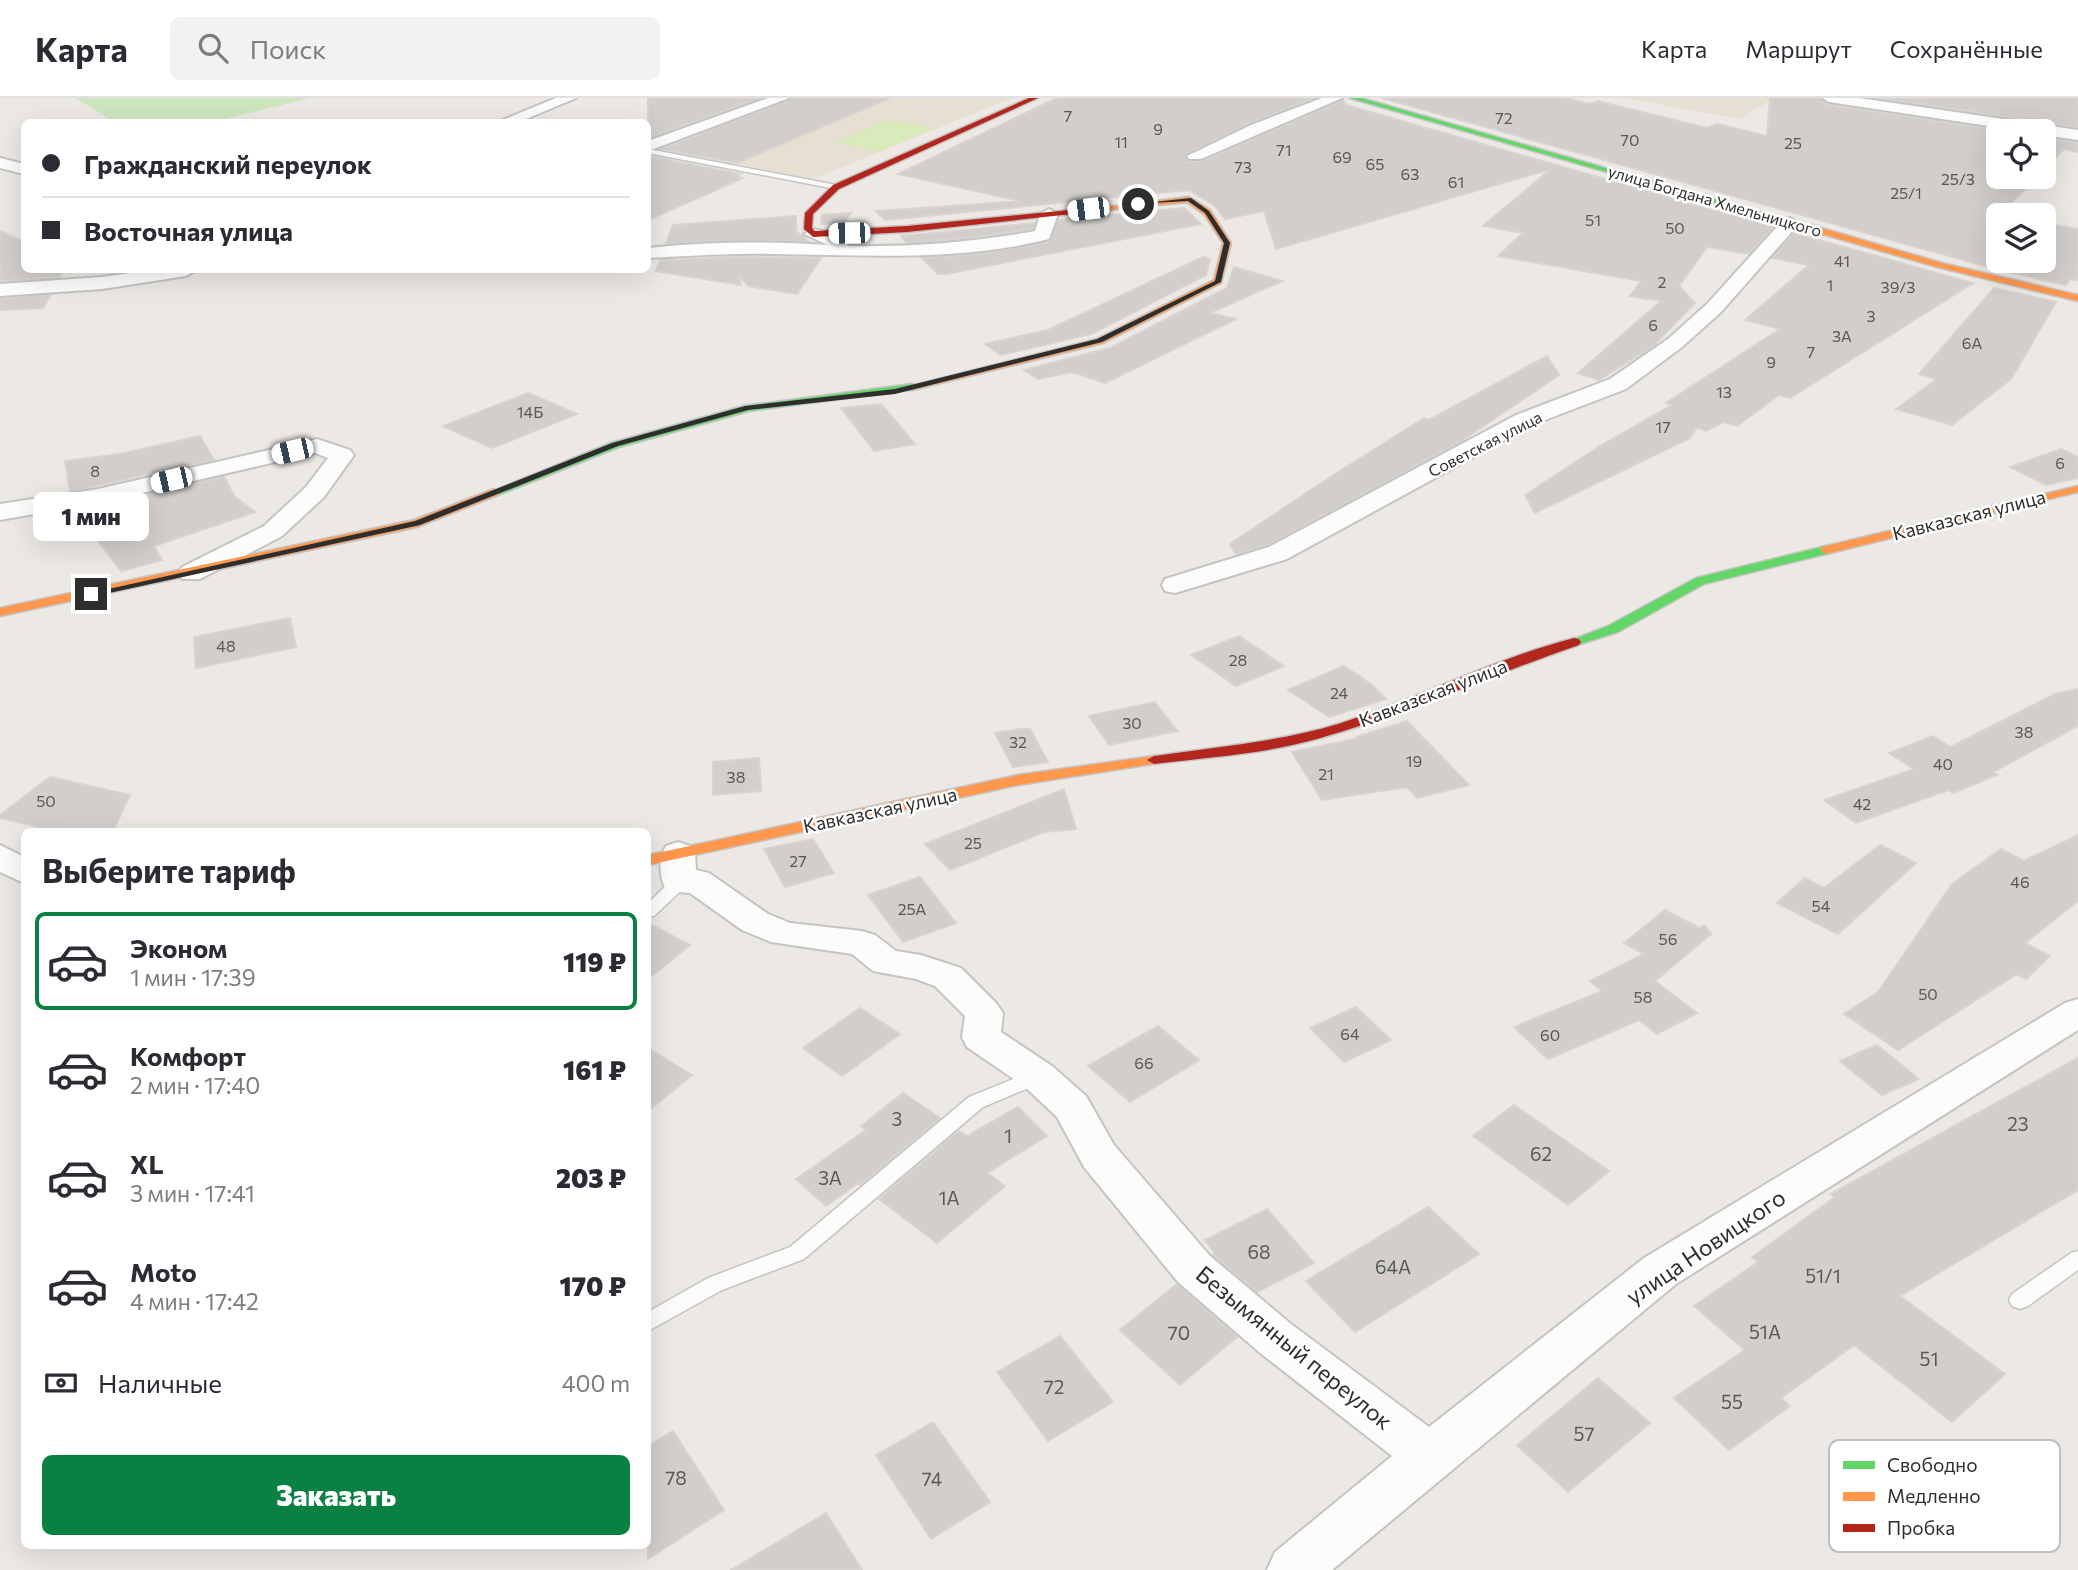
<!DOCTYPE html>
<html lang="ru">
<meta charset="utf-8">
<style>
:root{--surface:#fff;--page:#f2f2f3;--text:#2b2b33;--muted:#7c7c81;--line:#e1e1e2;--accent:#0b8043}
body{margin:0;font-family:Commissioner,sans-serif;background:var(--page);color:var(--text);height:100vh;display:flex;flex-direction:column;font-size:26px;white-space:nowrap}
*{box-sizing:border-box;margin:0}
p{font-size:23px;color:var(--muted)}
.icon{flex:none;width:38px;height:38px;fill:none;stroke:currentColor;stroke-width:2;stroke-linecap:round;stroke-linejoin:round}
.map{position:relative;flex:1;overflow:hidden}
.drawer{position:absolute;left:21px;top:730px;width:630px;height:721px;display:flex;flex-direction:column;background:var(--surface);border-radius:10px;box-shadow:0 7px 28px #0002}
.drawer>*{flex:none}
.hud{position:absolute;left:21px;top:21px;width:630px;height:154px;border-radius:10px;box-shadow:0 7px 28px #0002;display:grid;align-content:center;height:154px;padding:0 21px;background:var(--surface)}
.tools{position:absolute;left:1986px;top:21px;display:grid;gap:14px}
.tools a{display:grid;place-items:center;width:70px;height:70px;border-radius:10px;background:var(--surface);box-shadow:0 7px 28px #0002;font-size:35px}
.end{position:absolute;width:32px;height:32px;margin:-16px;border:9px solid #2e2e2e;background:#fff;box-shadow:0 0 0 4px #fff}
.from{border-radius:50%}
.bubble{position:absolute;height:49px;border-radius:10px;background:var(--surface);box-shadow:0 7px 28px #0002;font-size:23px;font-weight:800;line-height:49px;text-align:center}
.car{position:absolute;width:21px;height:42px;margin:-21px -10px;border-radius:9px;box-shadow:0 0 5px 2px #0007;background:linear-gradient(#fff 24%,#345 0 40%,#fff 0 76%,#345 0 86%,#fff 0)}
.hud b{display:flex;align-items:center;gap:24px;height:66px;font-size:26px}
.hud b+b{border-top:2px solid var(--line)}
.hud i{width:18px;height:18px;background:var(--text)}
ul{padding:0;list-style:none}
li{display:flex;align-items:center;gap:21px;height:98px;margin:0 14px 10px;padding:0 7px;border:4px solid transparent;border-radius:10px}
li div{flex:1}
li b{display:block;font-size:26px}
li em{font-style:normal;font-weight:800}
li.active{border-color:var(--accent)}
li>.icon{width:63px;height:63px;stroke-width:1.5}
h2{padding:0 21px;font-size:32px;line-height:84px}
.pay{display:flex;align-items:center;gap:18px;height:77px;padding:0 21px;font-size:26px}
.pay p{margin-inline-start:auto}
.cta{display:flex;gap:14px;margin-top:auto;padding:14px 21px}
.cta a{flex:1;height:80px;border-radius:10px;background:var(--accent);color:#fff;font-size:28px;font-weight:800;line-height:80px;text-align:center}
header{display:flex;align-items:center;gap:42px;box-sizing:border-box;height:98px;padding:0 35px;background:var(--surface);border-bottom:2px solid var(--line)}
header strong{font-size:33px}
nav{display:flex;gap:38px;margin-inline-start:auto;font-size:24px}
.search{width:490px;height:63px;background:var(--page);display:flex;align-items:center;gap:18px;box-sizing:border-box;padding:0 24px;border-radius:10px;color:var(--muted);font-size:26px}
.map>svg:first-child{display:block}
.education{fill:#e6e0d3}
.green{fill:#cee6be}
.pitch{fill:#d9eabb}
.building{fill:#d1cecb;stroke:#d7d4d0;stroke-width:2}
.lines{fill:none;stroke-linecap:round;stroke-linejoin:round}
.lane-casing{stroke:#c5c4c5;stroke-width:3}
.street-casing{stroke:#c5c4c5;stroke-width:4}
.fast-casing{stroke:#c5c4c5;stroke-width:3}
.slow-casing{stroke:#c5c4c5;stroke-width:3}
.jam-casing{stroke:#c5c4c5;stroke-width:3}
.lane{fill:#fcfcfb;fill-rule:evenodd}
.street{fill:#fcfcfb;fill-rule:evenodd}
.fast{fill:#63d668;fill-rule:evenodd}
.slow{fill:#ff974d;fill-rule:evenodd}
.jam{fill:#b3261e;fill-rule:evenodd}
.route{fill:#2e2e2e}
.labels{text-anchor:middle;stroke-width:5;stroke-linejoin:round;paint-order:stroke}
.number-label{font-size:16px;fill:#585857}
.far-street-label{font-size:16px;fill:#2e2e2e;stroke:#fff}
.street-label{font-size:19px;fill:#2e2e2e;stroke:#fff}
.near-number-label{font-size:19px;fill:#585857}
.near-street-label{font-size:23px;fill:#2e2e2e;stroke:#fff}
.key{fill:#fff;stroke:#c0c0c0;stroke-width:2}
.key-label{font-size:19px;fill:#2e2e2e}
</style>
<header>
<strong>Карта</strong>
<div class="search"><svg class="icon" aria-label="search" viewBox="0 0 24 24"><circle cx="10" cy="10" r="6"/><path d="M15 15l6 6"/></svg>Поиск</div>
<nav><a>Карта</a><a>Маршрут</a><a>Сохранённые</a></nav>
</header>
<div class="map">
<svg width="2078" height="1472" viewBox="0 0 2078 1472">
<rect width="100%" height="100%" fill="#ece8e4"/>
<path class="education" d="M803,0H1012L813,81L667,52Z
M1625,0H1774L1740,21Z"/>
<path class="green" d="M76,0H311L212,24H114Z"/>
<path class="pitch" d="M889,22L933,30L880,53L836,44Z"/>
<path class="building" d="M648,0H760L648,40Z
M792,0H890L737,65L661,51Z
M1057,0H1315L1250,25L1186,56L1189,64L1202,63L1343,2L1346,7L1773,129L1749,156L1707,149L1679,188L1695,205L1653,248L1599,282L1578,275L1661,203L1630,198L1641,183L1498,158L1523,135L1483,128L1551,71L1276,151L1264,113L1225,121L1215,108L1189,92L885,122L876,113L1020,103L898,76Z
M1382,0H1566L1589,6L1598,3L1707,30L1717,26L1767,38L1770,0H1820L1829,7L2006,33H1998V79H2038L1998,117V163H2007L1995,171Z
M1877,0H2078V29Z
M2044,40L2078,44V54L2064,51L2044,73Z
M648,58L740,76L734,78L743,80L648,122Z
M1184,110L1201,126L946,176H938L922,160L980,156L1050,144L1058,122Z
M851,115L844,125L821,126L822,117Z
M796,118V133L808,143L666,146L673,127Z
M1035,125L1033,131L966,140L907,145L901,138Z
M2044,125L2078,131V182L2070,181L2066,187L2008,174L2017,163H2044Z
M0,133L24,144V172H64L60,179L0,183Z
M1794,135L1973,185L1790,300L1779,297L1737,328L1724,324L1706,333L1697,329L1690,340L1535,415L1525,397L1600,348L1672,307L1666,305L1780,231L1745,222L1809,167L1772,160Z
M740,159L821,160L797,196L748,188L739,177L741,187L656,173L660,162Z
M1203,159L1210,161L1206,177L1091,236L1001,257L985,246L1048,232Z
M1234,169L1282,183L1210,215L1236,221L1105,285L1072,274L1038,281L1024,272L1110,250L1227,190Z
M1994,190L2056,204L2011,281L1952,327L1896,311L1937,281L1919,276Z
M50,197L43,210L0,212V201Z
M1547,258L1559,277L1460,344L1268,447L1236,456L1230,446L1321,385L1424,320L1429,322Z
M528,295L577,316L492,350L443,328Z
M881,306L915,346L874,353L841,310Z
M200,338L214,362L70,393L65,363L120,356Z
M2061,351L2078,359V380L2046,387L2010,369Z
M224,379L235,399L255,414L154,448L162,462L121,473L75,412Z
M290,520L296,549L196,570L194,539Z
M1239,538L1284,568L1236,588L1191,557Z
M1344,568L1371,586L1386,601L1329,619L1288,592Z
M2078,591V628L1993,674L1997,677L1953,695L1948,692L1856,725L1824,702L1914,671L1889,655L1933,638L1951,649L2055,596Z
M1155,604L1177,633L1109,647L1089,618Z
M1407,623L1469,687L1417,700L1407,689L1322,702L1292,654L1359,640L1357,639Z
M1020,631H1030L1048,664L1013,669L995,635Z
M759,660L761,693L713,697V664Z
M50,679L130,697L114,731L55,733L0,720V717Z
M1064,691L1076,731L1044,734L950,772L925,746Z
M2078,737V803L2025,845L2050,858L2026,881L2017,876L1898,952L1844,916L1878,894L1952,786L2001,751L2024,763Z
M813,741L834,775L785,789L764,751Z
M1880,747L1916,765L1838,836L1777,805L1805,780L1824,790Z
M920,779L956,825L903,844L868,797Z
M1665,812L1699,830L1704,827L1711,836L1655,883L1697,915L1657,936L1639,922L1548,961L1514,929L1602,893L1590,883L1644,856L1624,845Z
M648,825L690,847L648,881Z
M1356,909L1391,942L1344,964L1310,930Z
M860,910L900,936L842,978L803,950Z
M1158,928L1199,962L1130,1004L1088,968Z
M1877,947L1919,981L1882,997L1840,963Z
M648,950L692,977L648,1013Z
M2078,960V1092L1900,1198L2005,1276L1952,1324L1854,1247L1781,1300L1790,1308L1729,1352L1674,1300L1745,1252L1694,1208L1758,1164L1752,1159L1835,1099L1831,1096Z
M903,995L940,1020L860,1087L858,1085L826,1108L796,1081L866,1032L861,1028Z
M1514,1007L1609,1073L1568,1107L1473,1038Z
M1018,1009L1047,1038L987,1075L1005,1088L937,1145L879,1101L959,1033L967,1038Z
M1428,1109L1479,1156L1355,1234L1306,1183Z
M1267,1111L1314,1165L1257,1194L1213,1157L1215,1155L1205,1142Z
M1177,1186L1237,1239L1180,1287L1120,1232Z
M1060,1238L1113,1304L1048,1343L997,1274Z
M1598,1280L1650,1325L1568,1394L1517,1347Z
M933,1324L990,1404L931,1441L876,1357Z
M673,1333L724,1412L648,1461V1348Z
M826,1415L862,1472H731Z"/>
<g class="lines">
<defs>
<path id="lane" d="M648,51L836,87L840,89L836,91L648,55Z
M679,780L685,781L687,785L685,789L654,818L648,819V805L673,781Z
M1038,971L1045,973L1047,978L1045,983L983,1009L804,1161L722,1192L648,1233V1214L708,1180L790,1149L969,999Z
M2078,1153V1172L2028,1208L2020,1211L2012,1208L2009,1202L2012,1196L2071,1155Z"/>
<path id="street" d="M556,0H576L519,24H498Z
M768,0H789L648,53V43Z
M1322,0H1342L1201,61H1189L1187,58L1251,27Z
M1822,0H1859L2078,32V42L2044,37V33H2022L1829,4Z
M0,60L24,66V76L0,70Z
M1049,111L1058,116L1049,141C957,164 865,157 771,156C730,155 689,158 648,160V150C707,144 768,143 828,147L804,136L813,131L837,136L849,148C912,149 974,144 1035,133L1040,116Z
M1790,120L1799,125L1796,129L1721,214L1682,249L1626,291L1532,327L1287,461L1175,495L1165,493L1162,487L1165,481L1269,449L1516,317L1610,281L1668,241L1707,206L1784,121Z
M152,172H196L186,178L102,191L0,198V186L102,179Z
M317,341L350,352L354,357L324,399L282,438L200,481H182L178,475L182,469L264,428L306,389L328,360L315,355L98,405L0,422V406L98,391Z
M678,744L690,748L695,755L696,772L709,775L768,816L790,825L862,833L875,837L896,853L921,857L961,870L997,906L1003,915L1001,934L1052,968L1086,998L1114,1047L1210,1158L1291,1226L1429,1329L1644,1160L2065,905L2078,901V932L1676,1186L1332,1472H1267L1275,1454L1392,1358L1259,1254L1178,1184L1084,1069L1057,1019L1024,988L967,949L962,939L965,918L935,888L916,881L873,873L852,856L771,844L742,832L690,795L667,793C659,781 658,760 666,748Z
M0,747L24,759V785L0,774Z"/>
<path id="fast" d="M1350,0H1361L1815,130L1808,132Z
M912,286L916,287V291L749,313L619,349L498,397H490L488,395L611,345L744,308Z
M1826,448L1830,449V455L1704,486L1618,534L1574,548L1567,544L1608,528L1696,480Z"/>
<path id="slow" d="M1189,99L1210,112L1231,145L1221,185L1103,245L912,292L907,289L1097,241L1214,182L1223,145L1204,116L1187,104L1069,116L1065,114Z
M1811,127L1942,165L2078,197V203L1937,169L1808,132V128Z
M2078,388V394L1826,456L1820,452L1822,449Z
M494,391L498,393V397L417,429L0,518V510L414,422Z
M1154,658L1159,659L1161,662L1159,665L1018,687L648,767V757L1018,677Z"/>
<path id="jam" d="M1029,0H1038L839,91L813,116L812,130L815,133L907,128L1069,112L1073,114L1072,116L907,134L813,139L804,131L805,115L833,87Z
M1574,540L1579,541L1581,544L1579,547C1491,577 1407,616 1317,641C1264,656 1209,659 1154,666L1147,662L1154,658C1216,649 1278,644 1338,626C1418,601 1493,561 1574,540Z"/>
</defs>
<use href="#lane" class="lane-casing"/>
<use href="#street" class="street-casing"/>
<use href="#fast" class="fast-casing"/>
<use href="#slow" class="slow-casing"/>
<use href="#jam" class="jam-casing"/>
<use href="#lane" class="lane"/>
<use href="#street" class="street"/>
<use href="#fast" class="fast"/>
<use href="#slow" class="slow"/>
<use href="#jam" class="jam"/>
</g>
<path class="route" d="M1191,100L1209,113L1230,145L1221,184L1102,244L895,296L748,312L618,348L420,427L91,499L86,496L415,423L612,345L745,308L895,291L1097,241L1215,183L1224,145L1205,115L1188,103L1135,106Z"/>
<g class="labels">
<g class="number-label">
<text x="1068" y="24">7</text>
<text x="1504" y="26">72</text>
<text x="1158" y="37">9</text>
<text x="1630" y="48">70</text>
<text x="1121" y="50">11</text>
<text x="1793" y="51">25</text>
<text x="1284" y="58">71</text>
<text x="1342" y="65">69</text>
<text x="1375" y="72">65</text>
<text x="1243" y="75">73</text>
<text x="1410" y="82">63</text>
<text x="1958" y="87">25/3</text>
<text x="1456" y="90">61</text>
<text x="1906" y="101">25/1</text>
<text x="1593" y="128">51</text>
<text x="1675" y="136">50</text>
<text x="1842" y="169">41</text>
<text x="1662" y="190">2</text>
<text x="1830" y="193">1</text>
<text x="1898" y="195">39/3</text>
<text x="1871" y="224">3</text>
<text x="1653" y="233">6</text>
<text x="1842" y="244">3А</text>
<text x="1972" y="251">6А</text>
<text x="1811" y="260">7</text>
<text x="1771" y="270">9</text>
<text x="1724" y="300">13</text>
<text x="530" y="320">14Б</text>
<text x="1663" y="335">17</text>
<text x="2060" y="371">6</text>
<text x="95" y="379">8</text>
<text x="226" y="554">48</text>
<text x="1238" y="568">28</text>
<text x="1339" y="601">24</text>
<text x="1132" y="631">30</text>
<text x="2024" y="640">38</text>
<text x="1018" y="650">32</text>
<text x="1414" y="669">19</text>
<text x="1943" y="672">40</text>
<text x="1326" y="682">21</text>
<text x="736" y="685">38</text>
<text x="46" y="709">50</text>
<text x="1862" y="712">42</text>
<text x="973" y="751">25</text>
<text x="798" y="769">27</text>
<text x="2020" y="790">46</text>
<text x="1821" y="814">54</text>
<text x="912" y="817">25А</text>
<text x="1668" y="847">56</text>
<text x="1928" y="902">50</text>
<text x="1643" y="905">58</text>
<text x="1350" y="942">64</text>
<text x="1550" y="943">60</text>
<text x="1144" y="971">66</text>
</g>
<g class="far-street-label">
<text transform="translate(1715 103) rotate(16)" y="6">улица Богдана Хмельницкого</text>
<text transform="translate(1485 346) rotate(-27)" y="6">Советская улица</text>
</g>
<g class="street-label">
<text transform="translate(1969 417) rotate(-14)" y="7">Кавказская улица</text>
<text transform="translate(1433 595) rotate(-21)" y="7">Кавказская улица</text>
<text transform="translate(880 712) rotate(-12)" y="7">Кавказская улица</text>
</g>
<g class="near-number-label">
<text x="897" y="1028">3</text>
<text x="2018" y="1033">23</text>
<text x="1008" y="1045">1</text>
<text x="1541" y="1063">62</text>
<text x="830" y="1087">3А</text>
<text x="949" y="1107">1А</text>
<text x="1259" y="1161">68</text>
<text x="1393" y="1176">64А</text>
<text x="1823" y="1185">51/1</text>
<text x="1765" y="1241">51А</text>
<text x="1179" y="1242">70</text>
<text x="1929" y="1268">51</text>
<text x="1054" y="1296">72</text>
<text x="1732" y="1311">55</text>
<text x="1584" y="1343">57</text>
<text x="676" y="1387">78</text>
<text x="932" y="1388">74</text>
</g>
<g class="near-street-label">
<text transform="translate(1706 1149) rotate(-34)" y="8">улица Новицкого</text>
<text transform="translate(1294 1250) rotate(39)" y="8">Безымянный переулок</text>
</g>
</g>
<rect x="1829" y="1342" width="231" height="112" rx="10" class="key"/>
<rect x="1843" y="1363" width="32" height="8" fill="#63d668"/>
<rect x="1843" y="1394" width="32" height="9" fill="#ff974d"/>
<rect x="1843" y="1426" width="32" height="8" fill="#b3261e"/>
<g class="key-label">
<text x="1887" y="1374">Свободно</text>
<text x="1887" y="1405">Медленно</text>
<text x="1887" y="1437">Пробка</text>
</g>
</svg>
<div class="tools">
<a><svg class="icon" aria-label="locate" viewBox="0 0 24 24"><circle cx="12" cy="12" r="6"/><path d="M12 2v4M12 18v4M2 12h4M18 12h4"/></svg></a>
<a><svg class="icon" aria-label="layers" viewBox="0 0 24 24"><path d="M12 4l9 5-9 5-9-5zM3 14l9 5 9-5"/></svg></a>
</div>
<i class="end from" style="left:1138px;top:106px"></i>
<i class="end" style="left:91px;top:496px"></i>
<div class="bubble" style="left:33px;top:394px;width:116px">1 мин</div>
<i class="car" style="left:1088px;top:111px;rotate:263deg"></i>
<i class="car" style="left:849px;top:135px;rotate:269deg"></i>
<i class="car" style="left:292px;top:353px;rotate:257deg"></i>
<i class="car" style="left:171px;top:382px;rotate:257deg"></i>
<div class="hud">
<b><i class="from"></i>Гражданский переулок</b>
<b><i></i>Восточная улица</b>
</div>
<section class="drawer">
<h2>Выберите тариф</h2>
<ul>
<li class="active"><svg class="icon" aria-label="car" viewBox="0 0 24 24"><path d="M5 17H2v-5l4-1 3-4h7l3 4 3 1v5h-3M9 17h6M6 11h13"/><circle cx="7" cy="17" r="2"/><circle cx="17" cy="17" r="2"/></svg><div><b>Эконом</b><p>1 мин · 17:39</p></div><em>119 ₽</em></li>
<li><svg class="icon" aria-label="car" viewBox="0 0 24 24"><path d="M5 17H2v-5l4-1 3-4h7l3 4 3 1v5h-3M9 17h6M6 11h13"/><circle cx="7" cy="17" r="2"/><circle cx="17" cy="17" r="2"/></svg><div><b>Комфорт</b><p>2 мин · 17:40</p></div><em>161 ₽</em></li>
<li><svg class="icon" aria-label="car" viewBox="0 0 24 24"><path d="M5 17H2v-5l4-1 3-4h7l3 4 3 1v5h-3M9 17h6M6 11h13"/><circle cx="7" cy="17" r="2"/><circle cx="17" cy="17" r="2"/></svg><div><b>XL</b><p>3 мин · 17:41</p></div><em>203 ₽</em></li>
<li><svg class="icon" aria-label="car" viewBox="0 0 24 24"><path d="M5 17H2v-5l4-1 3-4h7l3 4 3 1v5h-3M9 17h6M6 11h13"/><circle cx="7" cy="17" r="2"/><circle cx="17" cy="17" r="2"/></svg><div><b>Moto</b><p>4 мин · 17:42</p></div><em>170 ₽</em></li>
</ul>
<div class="pay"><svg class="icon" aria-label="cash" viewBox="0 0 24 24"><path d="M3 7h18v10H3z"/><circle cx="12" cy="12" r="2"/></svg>Наличные<p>400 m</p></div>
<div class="cta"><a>Заказать</a></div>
</section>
</div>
